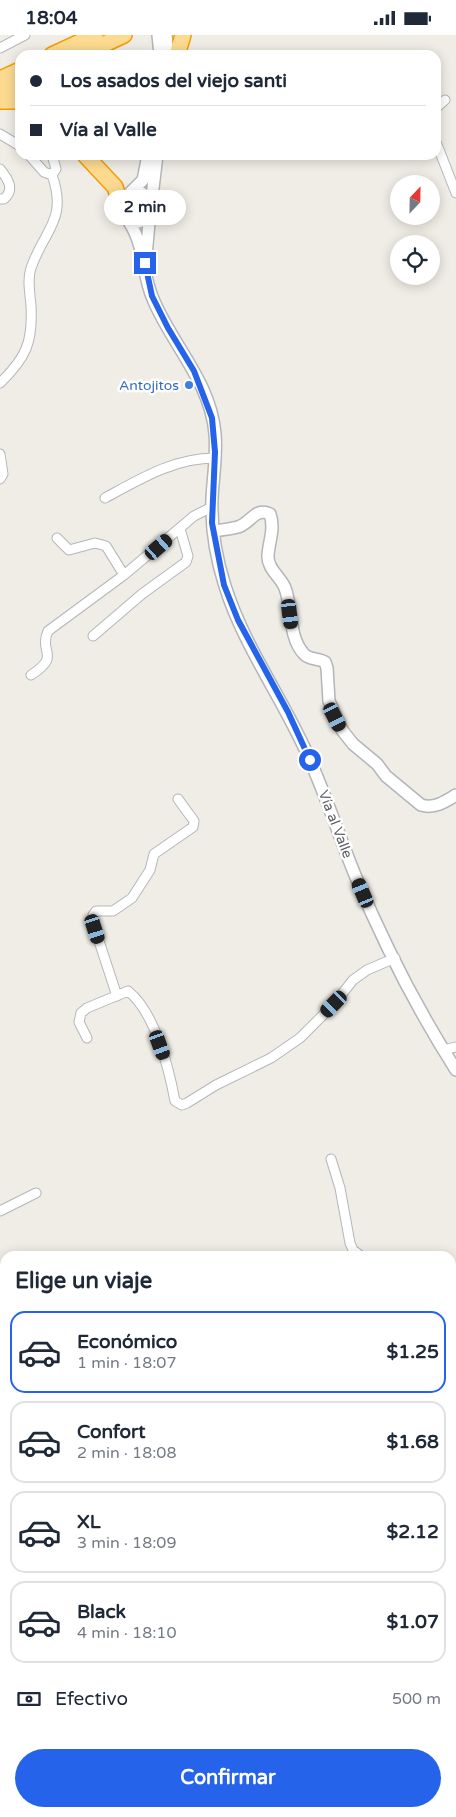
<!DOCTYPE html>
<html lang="es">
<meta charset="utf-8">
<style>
:root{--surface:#fff;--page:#f2f2f3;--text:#1f2937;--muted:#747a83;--line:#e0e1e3;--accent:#2563eb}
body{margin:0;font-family:"Varela Round",sans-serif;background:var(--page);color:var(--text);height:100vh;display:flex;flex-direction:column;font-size:19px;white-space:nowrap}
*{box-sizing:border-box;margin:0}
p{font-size:16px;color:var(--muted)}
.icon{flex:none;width:28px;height:28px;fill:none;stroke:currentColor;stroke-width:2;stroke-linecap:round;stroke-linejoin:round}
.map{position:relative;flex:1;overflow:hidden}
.panel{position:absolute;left:0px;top:1216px;width:456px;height:566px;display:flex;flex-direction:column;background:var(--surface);border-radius:15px 15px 0 0;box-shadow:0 2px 12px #0003}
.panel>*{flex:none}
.banner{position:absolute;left:15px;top:15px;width:426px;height:110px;border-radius:15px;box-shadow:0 2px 12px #0003;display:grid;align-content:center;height:110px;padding:0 15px;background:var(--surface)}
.needle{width:32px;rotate:22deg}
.buttons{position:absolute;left:390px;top:140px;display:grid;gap:10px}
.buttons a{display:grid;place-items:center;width:50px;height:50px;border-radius:50%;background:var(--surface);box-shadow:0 2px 12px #0003;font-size:25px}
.end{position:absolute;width:22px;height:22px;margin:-11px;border:6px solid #2563eb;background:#fff;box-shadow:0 0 0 2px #fff}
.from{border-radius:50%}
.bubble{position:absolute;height:35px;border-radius:18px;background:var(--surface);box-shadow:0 2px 12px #0003;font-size:16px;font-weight:800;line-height:35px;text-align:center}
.car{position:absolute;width:15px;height:30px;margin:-15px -8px;border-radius:6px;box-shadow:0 0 4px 1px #0007;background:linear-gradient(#222 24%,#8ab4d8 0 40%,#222 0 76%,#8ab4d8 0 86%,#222 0)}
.banner b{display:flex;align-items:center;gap:18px;height:48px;font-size:19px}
.banner b+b{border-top:1px solid var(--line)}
.banner i{width:12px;height:12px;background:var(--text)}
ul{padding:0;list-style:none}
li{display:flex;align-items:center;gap:15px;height:82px;margin:0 10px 8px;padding:0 5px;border:2px solid var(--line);border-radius:15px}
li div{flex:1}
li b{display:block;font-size:19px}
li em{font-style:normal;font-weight:800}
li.on{border-color:var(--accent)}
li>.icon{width:45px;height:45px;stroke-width:1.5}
h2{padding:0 15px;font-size:22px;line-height:60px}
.pay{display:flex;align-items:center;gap:12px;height:55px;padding:0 15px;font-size:19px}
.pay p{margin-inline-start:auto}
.cta{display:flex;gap:10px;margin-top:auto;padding:10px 15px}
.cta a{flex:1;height:58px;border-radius:30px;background:var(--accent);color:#fff;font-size:20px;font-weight:800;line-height:58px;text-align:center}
.status{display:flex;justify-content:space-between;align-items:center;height:35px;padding:0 25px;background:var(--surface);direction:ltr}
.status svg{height:14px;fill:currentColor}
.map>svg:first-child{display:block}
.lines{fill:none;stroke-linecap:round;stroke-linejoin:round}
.street-casing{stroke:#b3b7bb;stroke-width:11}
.secondary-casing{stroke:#b2b6bb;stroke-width:14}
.highway-casing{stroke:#f59c01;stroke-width:18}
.street{stroke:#fff;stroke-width:9}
.secondary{stroke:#fff;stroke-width:11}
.highway{stroke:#fcdb91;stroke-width:15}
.route{stroke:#2563eb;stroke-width:6}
.shop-dot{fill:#3f7fe0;stroke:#fff;stroke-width:2}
.labels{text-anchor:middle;stroke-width:5;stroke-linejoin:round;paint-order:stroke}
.shop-label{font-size:14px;fill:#366cbe;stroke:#fff;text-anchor:end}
.street-label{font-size:14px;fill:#5e6266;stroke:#fff}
</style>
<div class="status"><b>18:04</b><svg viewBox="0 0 49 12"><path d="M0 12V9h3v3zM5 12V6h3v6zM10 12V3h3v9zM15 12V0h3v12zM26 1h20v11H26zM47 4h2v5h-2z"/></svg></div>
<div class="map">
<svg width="456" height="1782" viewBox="0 0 456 1782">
<rect width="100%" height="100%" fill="#f0ede6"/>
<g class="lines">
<defs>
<path id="street" d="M0,13L25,0
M436,73L445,65
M0,99L20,111
M436,107L456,158
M29,120L44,137L52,140L56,134L52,120
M0,134C8,144 15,154 4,164H0
M0,348C26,323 33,307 31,271C30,258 27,245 31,233C44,195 68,185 52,140
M0,419L3,439L0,444
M105,463C140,444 174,423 215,423
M57,503L69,515L95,508L106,511L124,540
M93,601L142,559L186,527L188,521L180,494
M31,640C62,620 38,618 48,596L124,540L194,481L212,472
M117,961L95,894L93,880L96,876H113L132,863L150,835L154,819L193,792L194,786L178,764
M87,1003L79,987L81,978L87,973L128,956C155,977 169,1034 175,1066L182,1070L187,1068L216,1050L271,1023L300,1003L334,969L353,945L367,935L395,923
M443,1015L456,1012
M331,1124L340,1153L350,1208L353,1215L361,1221
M0,1176L36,1158
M451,1343L456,1355
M451,1481L456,1480
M451,1497L456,1495
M451,1732L456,1730
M338,1782L349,1778"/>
<path id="secondary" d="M158,0L160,20
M166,0L168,20
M121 172a15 15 0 1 1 30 0a15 15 0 1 1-30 0Z
M129,159L143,145L148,120
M151,170L157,120
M125,181C147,210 140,234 153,264C172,310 211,347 215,399C217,420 213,442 212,464C211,493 216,523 225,551C244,612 284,665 309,723C326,761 339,801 355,840C383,907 417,974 456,1035
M146,221L150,177
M213,496C221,495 230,494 238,492C251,488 255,472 270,479C275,494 269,506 268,520C267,534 281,542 285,553C293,574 288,602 304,619C309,625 318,623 325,627L327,633L329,666L342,695L353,709L377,729L386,741L421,770C434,774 445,767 456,760
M0,1573L5,1574
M451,1592L456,1591"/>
<path id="highway" d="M52,20L95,0
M81,20L124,0
M177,20L183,0
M0,44L20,35
M0,58L20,49
M0,66H20
M85,120L115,152L121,171"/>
</defs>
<use href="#street" class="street-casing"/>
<use href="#secondary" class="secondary-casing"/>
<use href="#highway" class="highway-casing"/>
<use href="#street" class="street"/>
<use href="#secondary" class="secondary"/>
<use href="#highway" class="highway"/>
</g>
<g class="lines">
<path class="route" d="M145,228L152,261L168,293L194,336L212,383L215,417L212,488L224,550L238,585L288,677L310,725"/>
</g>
<circle class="shop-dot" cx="189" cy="350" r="5"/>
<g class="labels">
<g class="shop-label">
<text x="179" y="355">Antojitos</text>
</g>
<g class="street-label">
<text transform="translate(336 789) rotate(69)" y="5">Vía al Valle</text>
</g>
</g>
</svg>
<div class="buttons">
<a><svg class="needle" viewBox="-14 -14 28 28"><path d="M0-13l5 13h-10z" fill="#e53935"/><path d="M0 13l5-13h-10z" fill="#747a83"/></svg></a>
<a><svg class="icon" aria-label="locate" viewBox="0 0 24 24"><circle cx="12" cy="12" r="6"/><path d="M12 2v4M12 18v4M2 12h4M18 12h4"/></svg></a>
</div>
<i class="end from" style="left:310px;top:725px"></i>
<i class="end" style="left:145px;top:228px"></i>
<div class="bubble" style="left:104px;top:155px;width:82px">2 min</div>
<i class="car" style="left:159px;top:512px;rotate:49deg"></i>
<i class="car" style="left:290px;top:579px;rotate:173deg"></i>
<i class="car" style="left:335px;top:682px;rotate:153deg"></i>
<i class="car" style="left:363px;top:858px;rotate:337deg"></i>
<i class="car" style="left:95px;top:894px;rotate:162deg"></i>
<i class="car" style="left:334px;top:969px;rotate:224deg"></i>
<i class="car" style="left:160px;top:1010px;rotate:160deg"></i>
<div class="banner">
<b><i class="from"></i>Los asados del viejo santi</b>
<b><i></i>Vía al Valle</b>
</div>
<section class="panel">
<h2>Elige un viaje</h2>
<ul>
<li class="on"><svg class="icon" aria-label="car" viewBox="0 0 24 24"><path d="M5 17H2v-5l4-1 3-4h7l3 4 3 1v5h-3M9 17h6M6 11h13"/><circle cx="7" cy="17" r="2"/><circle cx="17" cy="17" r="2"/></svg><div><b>Económico</b><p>1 min · 18:07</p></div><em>$1.25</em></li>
<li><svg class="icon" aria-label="car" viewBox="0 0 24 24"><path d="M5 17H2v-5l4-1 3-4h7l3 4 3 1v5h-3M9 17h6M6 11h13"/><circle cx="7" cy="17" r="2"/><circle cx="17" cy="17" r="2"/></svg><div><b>Confort</b><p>2 min · 18:08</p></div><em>$1.68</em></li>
<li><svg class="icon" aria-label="car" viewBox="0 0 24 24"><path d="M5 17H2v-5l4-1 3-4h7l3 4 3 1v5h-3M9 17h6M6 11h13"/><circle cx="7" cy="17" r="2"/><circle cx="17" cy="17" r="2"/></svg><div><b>XL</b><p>3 min · 18:09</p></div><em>$2.12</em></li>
<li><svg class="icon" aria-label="car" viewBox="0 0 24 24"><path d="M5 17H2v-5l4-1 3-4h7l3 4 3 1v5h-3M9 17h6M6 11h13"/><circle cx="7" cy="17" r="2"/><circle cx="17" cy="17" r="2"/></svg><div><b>Black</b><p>4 min · 18:10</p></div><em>$1.07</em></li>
</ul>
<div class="pay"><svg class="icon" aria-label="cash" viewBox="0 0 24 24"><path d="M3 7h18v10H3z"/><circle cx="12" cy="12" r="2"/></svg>Efectivo<p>500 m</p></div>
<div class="cta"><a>Confirmar</a></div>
</section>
</div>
